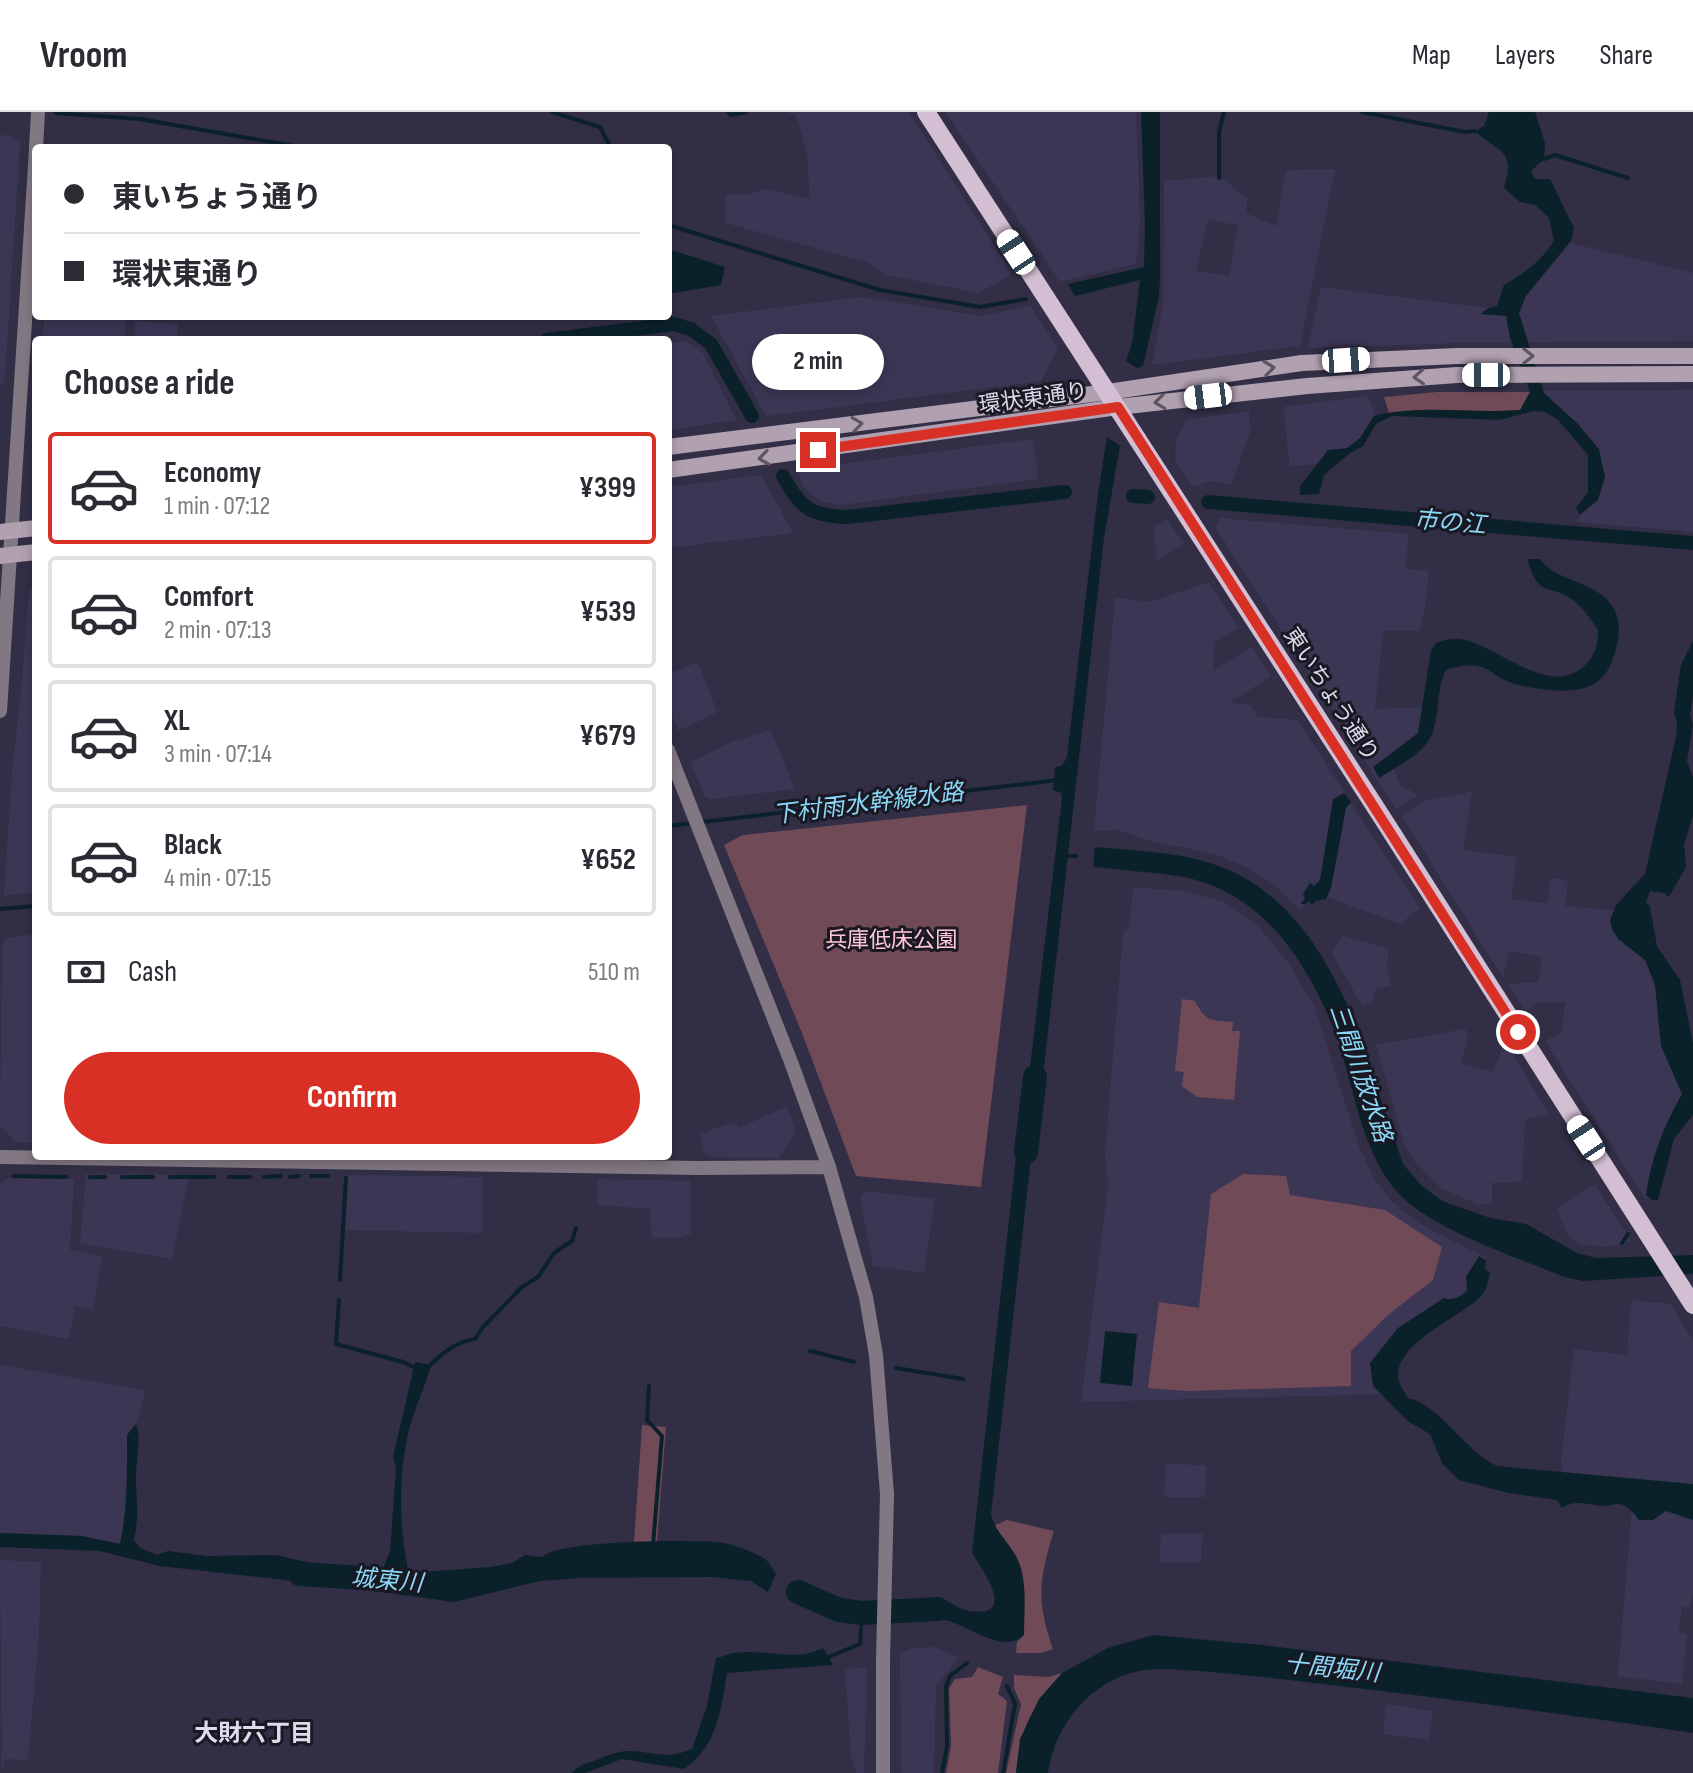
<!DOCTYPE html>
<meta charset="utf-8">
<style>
:root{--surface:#fff;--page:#f7f7f7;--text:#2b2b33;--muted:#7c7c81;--line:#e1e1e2;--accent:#d93025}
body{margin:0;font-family:"Sofia Sans Condensed","Noto Sans JP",sans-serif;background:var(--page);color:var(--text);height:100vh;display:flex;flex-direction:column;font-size:30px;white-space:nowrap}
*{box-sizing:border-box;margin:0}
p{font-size:26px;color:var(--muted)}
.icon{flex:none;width:44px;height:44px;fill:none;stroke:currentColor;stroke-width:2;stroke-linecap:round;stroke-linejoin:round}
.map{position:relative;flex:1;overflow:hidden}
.side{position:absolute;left:32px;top:224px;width:640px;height:824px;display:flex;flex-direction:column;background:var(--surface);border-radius:8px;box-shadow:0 4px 12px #0003}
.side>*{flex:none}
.banner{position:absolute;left:32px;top:32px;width:640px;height:176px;border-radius:8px;box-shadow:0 4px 12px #0003;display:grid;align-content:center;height:176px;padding:0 32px;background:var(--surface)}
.end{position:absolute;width:36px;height:36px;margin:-18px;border:10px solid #d93025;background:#fff;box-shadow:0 0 0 4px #fff}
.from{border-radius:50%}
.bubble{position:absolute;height:56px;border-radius:28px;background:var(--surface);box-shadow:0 4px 12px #0003;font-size:26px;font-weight:700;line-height:56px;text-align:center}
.car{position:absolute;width:24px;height:48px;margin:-24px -12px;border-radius:10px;box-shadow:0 0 6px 2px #0007;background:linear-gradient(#fff 24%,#345 0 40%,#fff 0 76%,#345 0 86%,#fff 0)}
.banner b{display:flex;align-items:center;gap:28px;height:76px;font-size:30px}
.banner b+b{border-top:2px solid var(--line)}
.banner i{width:20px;height:20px;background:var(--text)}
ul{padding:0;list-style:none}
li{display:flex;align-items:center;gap:24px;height:112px;margin:0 16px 12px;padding:0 16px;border:4px solid var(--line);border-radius:8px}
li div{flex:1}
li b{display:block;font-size:30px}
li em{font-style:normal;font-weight:700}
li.on{border-color:var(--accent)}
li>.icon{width:72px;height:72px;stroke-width:1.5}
h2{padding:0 32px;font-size:36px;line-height:96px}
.pay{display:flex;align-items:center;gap:20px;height:88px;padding:0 32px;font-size:30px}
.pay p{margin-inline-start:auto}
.cta{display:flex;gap:16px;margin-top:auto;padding:16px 32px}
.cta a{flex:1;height:92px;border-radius:48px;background:var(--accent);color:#fff;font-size:32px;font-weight:700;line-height:92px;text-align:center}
header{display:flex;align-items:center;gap:48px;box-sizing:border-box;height:112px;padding:0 40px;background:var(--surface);border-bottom:2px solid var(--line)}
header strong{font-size:38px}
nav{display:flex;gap:44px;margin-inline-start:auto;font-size:28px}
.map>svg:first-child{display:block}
.built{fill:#3c3655;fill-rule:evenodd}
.green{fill:#704a57}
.water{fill:#0b212a}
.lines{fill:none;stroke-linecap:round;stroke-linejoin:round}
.stream{stroke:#0b212a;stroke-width:4}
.canal{stroke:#0b212a;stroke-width:14}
.river{stroke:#0b212a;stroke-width:24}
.tertiary{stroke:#827883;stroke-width:14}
.secondary{stroke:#b0a0b0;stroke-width:16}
.primary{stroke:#d3bed3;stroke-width:18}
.oneway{stroke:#5e5562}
.route{stroke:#d93025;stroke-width:10}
.labels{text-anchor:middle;stroke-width:6;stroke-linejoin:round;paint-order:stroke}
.street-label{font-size:22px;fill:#dedcec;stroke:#1a1823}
.park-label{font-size:22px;fill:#ffc7d8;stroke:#1a1823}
.water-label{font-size:24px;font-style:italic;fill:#89d8f8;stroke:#1a1823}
.neighbourhood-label{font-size:24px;font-weight:bold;fill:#dedcec;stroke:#1a1823}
</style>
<header>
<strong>Vroom</strong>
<nav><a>Map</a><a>Layers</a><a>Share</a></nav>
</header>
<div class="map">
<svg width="1693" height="1661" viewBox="0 0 1693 1661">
<rect width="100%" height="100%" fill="#322e46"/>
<path class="built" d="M785,0H909L1012,162L979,181L887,163L868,151L726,111V83L748,82L766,77L810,87L807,42L796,3Z
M946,0H1136L1140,106L1136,152L1060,170Z
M0,23L12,24L20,31L8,220L4,269L0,274Z
M1335,57L1300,234L1152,253L1163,191L1164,69L1220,64L1247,87L1246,101L1276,114L1286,58ZM1208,108L1238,113L1229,164L1196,159Z
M1563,129L1693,161V229L1459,231L1308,236L1321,175L1511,199Z
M861,185L982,204L1030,193L1058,236L1041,269L766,304L711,204Z
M44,204H126L125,228H43Z
M135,209L178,212L177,228H134Z
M686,229L702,240L737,308L668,318V232Z
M1693,278V420L1577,410L1598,372L1589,333L1538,279Z
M1368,284L1377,306L1358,334L1325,352L1290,354L1283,295Z
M1249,299L1250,320L1231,373L1210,369L1193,375L1175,348L1176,329L1186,308Z
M1033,327L1038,367L840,393L823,390L805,377L796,358Z
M761,363L793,421L668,436V375Z
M1220,406L1409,422L1405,457L1429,459L1425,496L1419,519H1383L1375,597L1430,595L1424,628L1393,654L1400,673L1418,683L1396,697L1216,416Z
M1167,407L1184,432L1157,449L1153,415Z
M1209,470L1239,516L1215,530L1213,559L1252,534L1271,564L1229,591L1251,593L1258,605L1297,608L1420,796L1400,812L1321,783L1313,786L1300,798L1274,772L1244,754L1215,742L1146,728L1118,718L1094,719L1115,486L1151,490Z
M36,471V780L4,784L12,661L22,567L29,479Z
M698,550L717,600L678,619L668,593V562Z
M771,618L795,677L710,687L704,684L691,650L731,630Z
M1472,680L1463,738L1517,745L1511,787L1547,791L1551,766L1568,769L1565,794L1623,799L1671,867L1693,974L1660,1042L1646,1088L1545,929L1562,920L1565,891L1539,890L1525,899L1508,872L1538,870L1542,845L1509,839L1503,866L1402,704L1425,688Z
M1133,775L1183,779L1224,790L1258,814L1287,849L1314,893L1359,1035L1374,1066L1390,1088L1420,1112L1486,1146L1478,1180L1389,1243L1390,1282L1081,1290L1108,1073L1105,1043L1123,820L1129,817Z
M36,822L32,869L36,870V1031L15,1030L0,1014L2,833L7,826Z
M1342,823L1389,837L1387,853L1391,874L1376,876L1373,889L1363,895L1332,841Z
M1465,917L1468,924L1461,952L1493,960L1505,930L1550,1003L1525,1007L1522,1070L1492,1071V1093L1477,1092L1441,1076L1414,1049L1404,1032L1376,933Z
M787,994L796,1020L779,1046L712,1045L704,1041L700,1022L733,1010L739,1016Z
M86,1062L189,1063L172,1147L80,1132Z
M348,1063L483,1065L482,1121L345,1118Z
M8,1066L74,1067L70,1138L102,1144L93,1198L75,1194L69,1227L0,1214V1072Z
M598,1067L690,1069L691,1121L684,1125L652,1126L650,1097L597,1093Z
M1595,1072L1631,1129L1605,1135L1581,1132L1568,1124L1557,1097Z
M865,1079L935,1087L924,1161L873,1154L860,1086Z
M1631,1188L1670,1192L1693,1228V1479L1691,1495H1682L1679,1520L1687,1522L1682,1572L1618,1564L1633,1383L1564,1380L1561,1348L1574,1237L1627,1243Z
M0,1253L146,1278L136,1312L127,1323L128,1361L125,1385L126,1406L120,1432L82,1424L0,1421Z
M1166,1352L1206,1353L1205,1385H1164Z
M1202,1421L1201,1450L1159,1451L1161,1422Z
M0,1448L41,1450L39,1521L28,1648L4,1647L2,1661Z
M935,1535L959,1546L936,1574L934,1661H901L900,1541L913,1536Z
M850,1555L867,1556L864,1661H856L851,1643L845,1559Z
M1386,1592L1433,1599L1429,1628L1383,1622Z"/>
<path class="green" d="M1437,280H1530L1520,298C1476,301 1433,298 1389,301L1384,285Z
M1027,693L981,1075L856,1064L802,921L724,733L743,723Z
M1182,887L1195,889C1206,910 1209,908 1233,910L1232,919H1240L1234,988L1197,985L1182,974L1184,960L1175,959Z
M1243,1062L1286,1064L1290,1083L1385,1098L1442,1135L1433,1168L1388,1203L1351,1239V1274L1187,1279L1148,1276L1159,1190L1199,1196L1211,1082Z
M642,1313L666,1315L657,1430H634Z
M1007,1408L1054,1419C1039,1467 1036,1489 1053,1537L1041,1541H1016L1017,1530L1024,1523C1023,1470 1029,1456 993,1414Z
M978,1555L1003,1565L998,1582L1007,1589L998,1661H946L951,1634L949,1576L955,1567L972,1565Z
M1062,1561C1031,1596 1021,1614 1016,1661H1006L1021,1592L1014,1576V1563L1048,1565Z"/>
<path class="water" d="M1141,0H1160V165L1159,185L1143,254L1137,256L1126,249L1132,231L1140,168L1075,184L1068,172L1144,155L1145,113Z
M1489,0H1535L1545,31L1544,47L1531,59L1535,67H1550L1574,116L1571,129L1526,184L1519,201L1544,281L1577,311L1599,337L1605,365L1598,388L1580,403L1576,396L1588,380V343L1558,308L1545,300L1534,299L1500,308L1392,304L1376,312L1363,334L1350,341L1324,363L1319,382L1300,383V374L1328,338L1347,336L1360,326L1374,304C1421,292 1472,302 1520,298L1530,280L1510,226L1506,204L1481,202L1486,197L1497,194L1504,173C1525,161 1541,149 1554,129L1549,106L1535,93L1520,90L1504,76C1516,36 1498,41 1475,19L1484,14Z
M668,137L725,155L721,173L668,182Z
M1107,325L1120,334L1104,426L1039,999L1025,997L1062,686L1061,681L1053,678L1055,655L1062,654L1067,645L1098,382Z
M1527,447H1540C1558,471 1593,468 1611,492C1620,504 1620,519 1617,533C1608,573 1588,581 1551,578C1536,577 1523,575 1509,570C1499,567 1491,558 1482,555C1470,552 1457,554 1446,558C1434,580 1442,613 1426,632C1415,646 1394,656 1379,666L1373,655L1418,621L1431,538L1436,531C1444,528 1452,526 1461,527C1498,533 1551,589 1586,552C1596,542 1598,531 1598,518C1591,508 1583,495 1573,488C1547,470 1540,488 1527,447Z
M1693,529V584L1690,602L1693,613L1687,649L1693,665V704L1684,733L1686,755L1669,785L1664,781L1650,779L1646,790L1650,795L1657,834L1680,868L1693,931V1003L1674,1027L1658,1088H1652L1646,1083C1651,1046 1664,1013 1682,982L1661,934L1655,873L1645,848L1618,827L1612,817L1610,808L1616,793L1645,762L1676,625L1677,612L1674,600L1681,553Z
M1344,681L1351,690L1346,696L1331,776L1326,787L1315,789L1312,793L1309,789L1304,793L1301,791L1305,787L1303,782L1310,771L1314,774L1320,768L1333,687Z
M1095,735C1133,739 1173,739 1210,751C1288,775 1331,849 1359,921L1337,925C1308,851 1263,778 1178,764C1150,760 1121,758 1093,755Z
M1364,938L1403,1052L1421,1073L1442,1089L1490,1106L1526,1112L1577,1141L1596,1146L1693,1143V1162L1583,1169L1564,1165C1515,1144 1424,1116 1392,1074C1364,1037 1355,985 1342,942Z
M1020,1009L1035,1011L991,1402C995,1420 1009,1430 1017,1446C1028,1469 1024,1498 1024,1523C1003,1542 972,1516 949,1509C934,1505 920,1505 905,1506V1494C916,1493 931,1488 942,1489C950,1489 958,1496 965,1498C1020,1509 984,1460 972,1441Z
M1479,1144L1486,1148L1485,1157L1490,1161C1488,1170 1487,1178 1480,1185C1461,1205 1390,1233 1399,1269C1400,1274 1405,1281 1408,1286C1439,1292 1465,1339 1497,1354L1693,1372V1408L1666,1399L1653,1408H1639C1634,1402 1628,1393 1619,1392C1618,1391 1608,1394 1606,1394C1589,1394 1578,1386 1562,1396L1557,1388L1508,1381L1459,1368L1442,1351L1430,1322L1409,1310L1373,1274L1370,1251L1398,1216L1444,1186C1453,1190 1461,1184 1467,1178L1466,1165Z
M1105,1219L1137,1222L1132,1274L1100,1271Z
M415,1250L431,1253C425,1275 415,1296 409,1317C398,1365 399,1411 408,1458L422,1460L490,1455L512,1451L525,1443L543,1445C555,1428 699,1427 725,1431C735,1433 756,1441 765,1447C769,1450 773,1458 776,1462L768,1480L751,1469L711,1465L580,1466L540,1469L454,1490L345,1475L347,1459L374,1462L383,1456L390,1440L396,1356L393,1345Z
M136,1312C142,1330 136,1345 136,1363C136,1389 140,1400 134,1428L140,1436L157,1443L168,1439L207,1444L276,1443L332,1456L331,1473L160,1454L100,1439L0,1435V1421L82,1424L120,1432C128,1396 127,1359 127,1323Z
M1153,1523L1262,1533L1693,1586V1621C1567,1602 1440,1586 1314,1571C1275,1566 1237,1562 1199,1559C1179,1558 1159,1555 1139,1559C1090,1569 1055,1613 1048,1661H1016L1020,1627L1039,1587L1062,1561L1108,1536Z
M823,1536L833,1553L727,1561C721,1598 717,1635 684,1657L622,1647L585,1661H572C578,1653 585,1652 594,1649C606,1644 616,1639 630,1639C656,1640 665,1648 692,1637L707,1594L716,1546C722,1545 728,1542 734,1541C765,1536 794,1551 823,1536Z"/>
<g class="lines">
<path class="stream" d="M552,0L600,15L611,36
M728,0L731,3L746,0
M1362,0L1465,20L1475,19
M56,1L140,7L305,36
M1544,47L1555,43L1628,66
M1219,66V20L1224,0
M668,113L880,178L980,195L1026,187
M702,710L1059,668
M668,714L693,711
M1066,744H1076
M0,797L36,794
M1347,919L1355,944
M13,1064L66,1065
M311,1064H328
M90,1065H105
M122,1065H153
M170,1065H214
M229,1065H250
M264,1065L281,1064
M290,1065L299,1064
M1622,1131L1628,1122
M340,1168L346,1066
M339,1188L336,1232L403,1250L418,1257
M810,1239L854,1250
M429,1254C443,1241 455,1230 475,1227L483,1215L522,1175L538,1165L554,1141L572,1129L576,1116
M896,1256L963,1267
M649,1274L647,1308L662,1324L653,1433
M826,1546L860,1532L862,1501
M942,1661L947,1634L946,1575L950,1564L967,1551
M1003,1661L1015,1592L1007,1574"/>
<path class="canal" d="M547,228L673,212L691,217L711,232L752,304
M783,364C800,396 811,404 847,405L1065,380
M1133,384L1148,385
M1208,390L1693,431"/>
<path class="river" d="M1026,1040L1035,965
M300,1462L379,1467
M798,1480L839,1498L862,1501L938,1497"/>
<path class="tertiary" d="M36,36L38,0
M0,599L36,38
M668,638L791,950L829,1055L866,1185L876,1243L887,1382L883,1548V1661
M0,1045L698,1056L829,1055"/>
<path class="secondary" d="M668,335L1108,280L1302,251L1457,244H1693
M668,358L1118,295L1307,274L1457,263L1693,262
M0,420L36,416
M0,444L36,440"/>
<path class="primary" d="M926,0L1385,710L1693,1193"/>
</g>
<defs><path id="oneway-chevron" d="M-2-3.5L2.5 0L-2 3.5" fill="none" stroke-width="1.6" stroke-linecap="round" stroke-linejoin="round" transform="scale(2)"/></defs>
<g class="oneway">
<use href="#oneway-chevron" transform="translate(1528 244)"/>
<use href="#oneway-chevron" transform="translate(1269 256) rotate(-8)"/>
<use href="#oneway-chevron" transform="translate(1419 265) rotate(176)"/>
<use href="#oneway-chevron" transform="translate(1160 290) rotate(173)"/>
<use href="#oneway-chevron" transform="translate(857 312) rotate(-7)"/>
<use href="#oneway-chevron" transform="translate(764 346) rotate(172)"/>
</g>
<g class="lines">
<path class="route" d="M818,338L1118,295L1518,920"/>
</g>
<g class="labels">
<g class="street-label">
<text transform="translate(1033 285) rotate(-8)" y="8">環状東通り</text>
<text transform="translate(1332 582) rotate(57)" y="8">東いちょう通り</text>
</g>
<g class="park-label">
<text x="891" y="835">兵庫低床公園</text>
</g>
<g class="water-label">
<text transform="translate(1450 410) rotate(5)" y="8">市の江</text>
<text transform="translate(868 691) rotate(-7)" y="8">下村雨水幹線水路</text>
<text transform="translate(1361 961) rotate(71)" y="8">三間川放水路</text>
<text transform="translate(387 1468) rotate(5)" y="8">城東川</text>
<text transform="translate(1332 1556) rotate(6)" y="8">十間堀川</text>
</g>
<g class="neighbourhood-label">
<text x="254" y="1629">大財六丁目</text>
</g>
</g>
</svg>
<i class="end from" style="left:1518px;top:920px"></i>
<i class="end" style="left:818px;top:338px"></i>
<div class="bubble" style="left:752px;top:222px;width:132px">2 min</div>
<i class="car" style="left:1016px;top:140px;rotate:327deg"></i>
<i class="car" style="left:1346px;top:248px;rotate:86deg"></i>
<i class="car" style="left:1486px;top:263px;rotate:270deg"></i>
<i class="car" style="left:1208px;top:284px;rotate:263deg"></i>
<i class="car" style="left:1586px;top:1026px;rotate:327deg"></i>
<div class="banner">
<b><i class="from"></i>東いちょう通り</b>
<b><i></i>環状東通り</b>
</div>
<section class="side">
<h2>Choose a ride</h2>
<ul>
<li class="on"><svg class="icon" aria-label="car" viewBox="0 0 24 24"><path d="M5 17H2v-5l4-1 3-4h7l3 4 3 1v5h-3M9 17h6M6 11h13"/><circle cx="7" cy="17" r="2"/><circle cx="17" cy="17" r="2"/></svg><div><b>Economy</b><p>1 min · 07:12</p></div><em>¥399</em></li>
<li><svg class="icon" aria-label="car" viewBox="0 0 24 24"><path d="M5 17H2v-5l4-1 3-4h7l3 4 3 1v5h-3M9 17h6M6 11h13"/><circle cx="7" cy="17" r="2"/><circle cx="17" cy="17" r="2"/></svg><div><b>Comfort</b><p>2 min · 07:13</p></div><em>¥539</em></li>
<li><svg class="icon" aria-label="car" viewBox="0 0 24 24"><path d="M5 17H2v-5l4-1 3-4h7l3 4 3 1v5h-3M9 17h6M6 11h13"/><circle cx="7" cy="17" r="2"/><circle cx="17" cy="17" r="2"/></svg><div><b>XL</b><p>3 min · 07:14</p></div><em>¥679</em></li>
<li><svg class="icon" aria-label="car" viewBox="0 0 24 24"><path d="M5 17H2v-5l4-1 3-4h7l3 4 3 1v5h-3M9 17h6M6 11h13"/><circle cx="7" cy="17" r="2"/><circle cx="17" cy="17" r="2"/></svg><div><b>Black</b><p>4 min · 07:15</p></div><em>¥652</em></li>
</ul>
<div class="pay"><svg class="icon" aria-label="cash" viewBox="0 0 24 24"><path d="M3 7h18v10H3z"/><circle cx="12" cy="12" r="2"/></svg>Cash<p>510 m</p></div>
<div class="cta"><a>Confirm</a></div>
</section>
</div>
